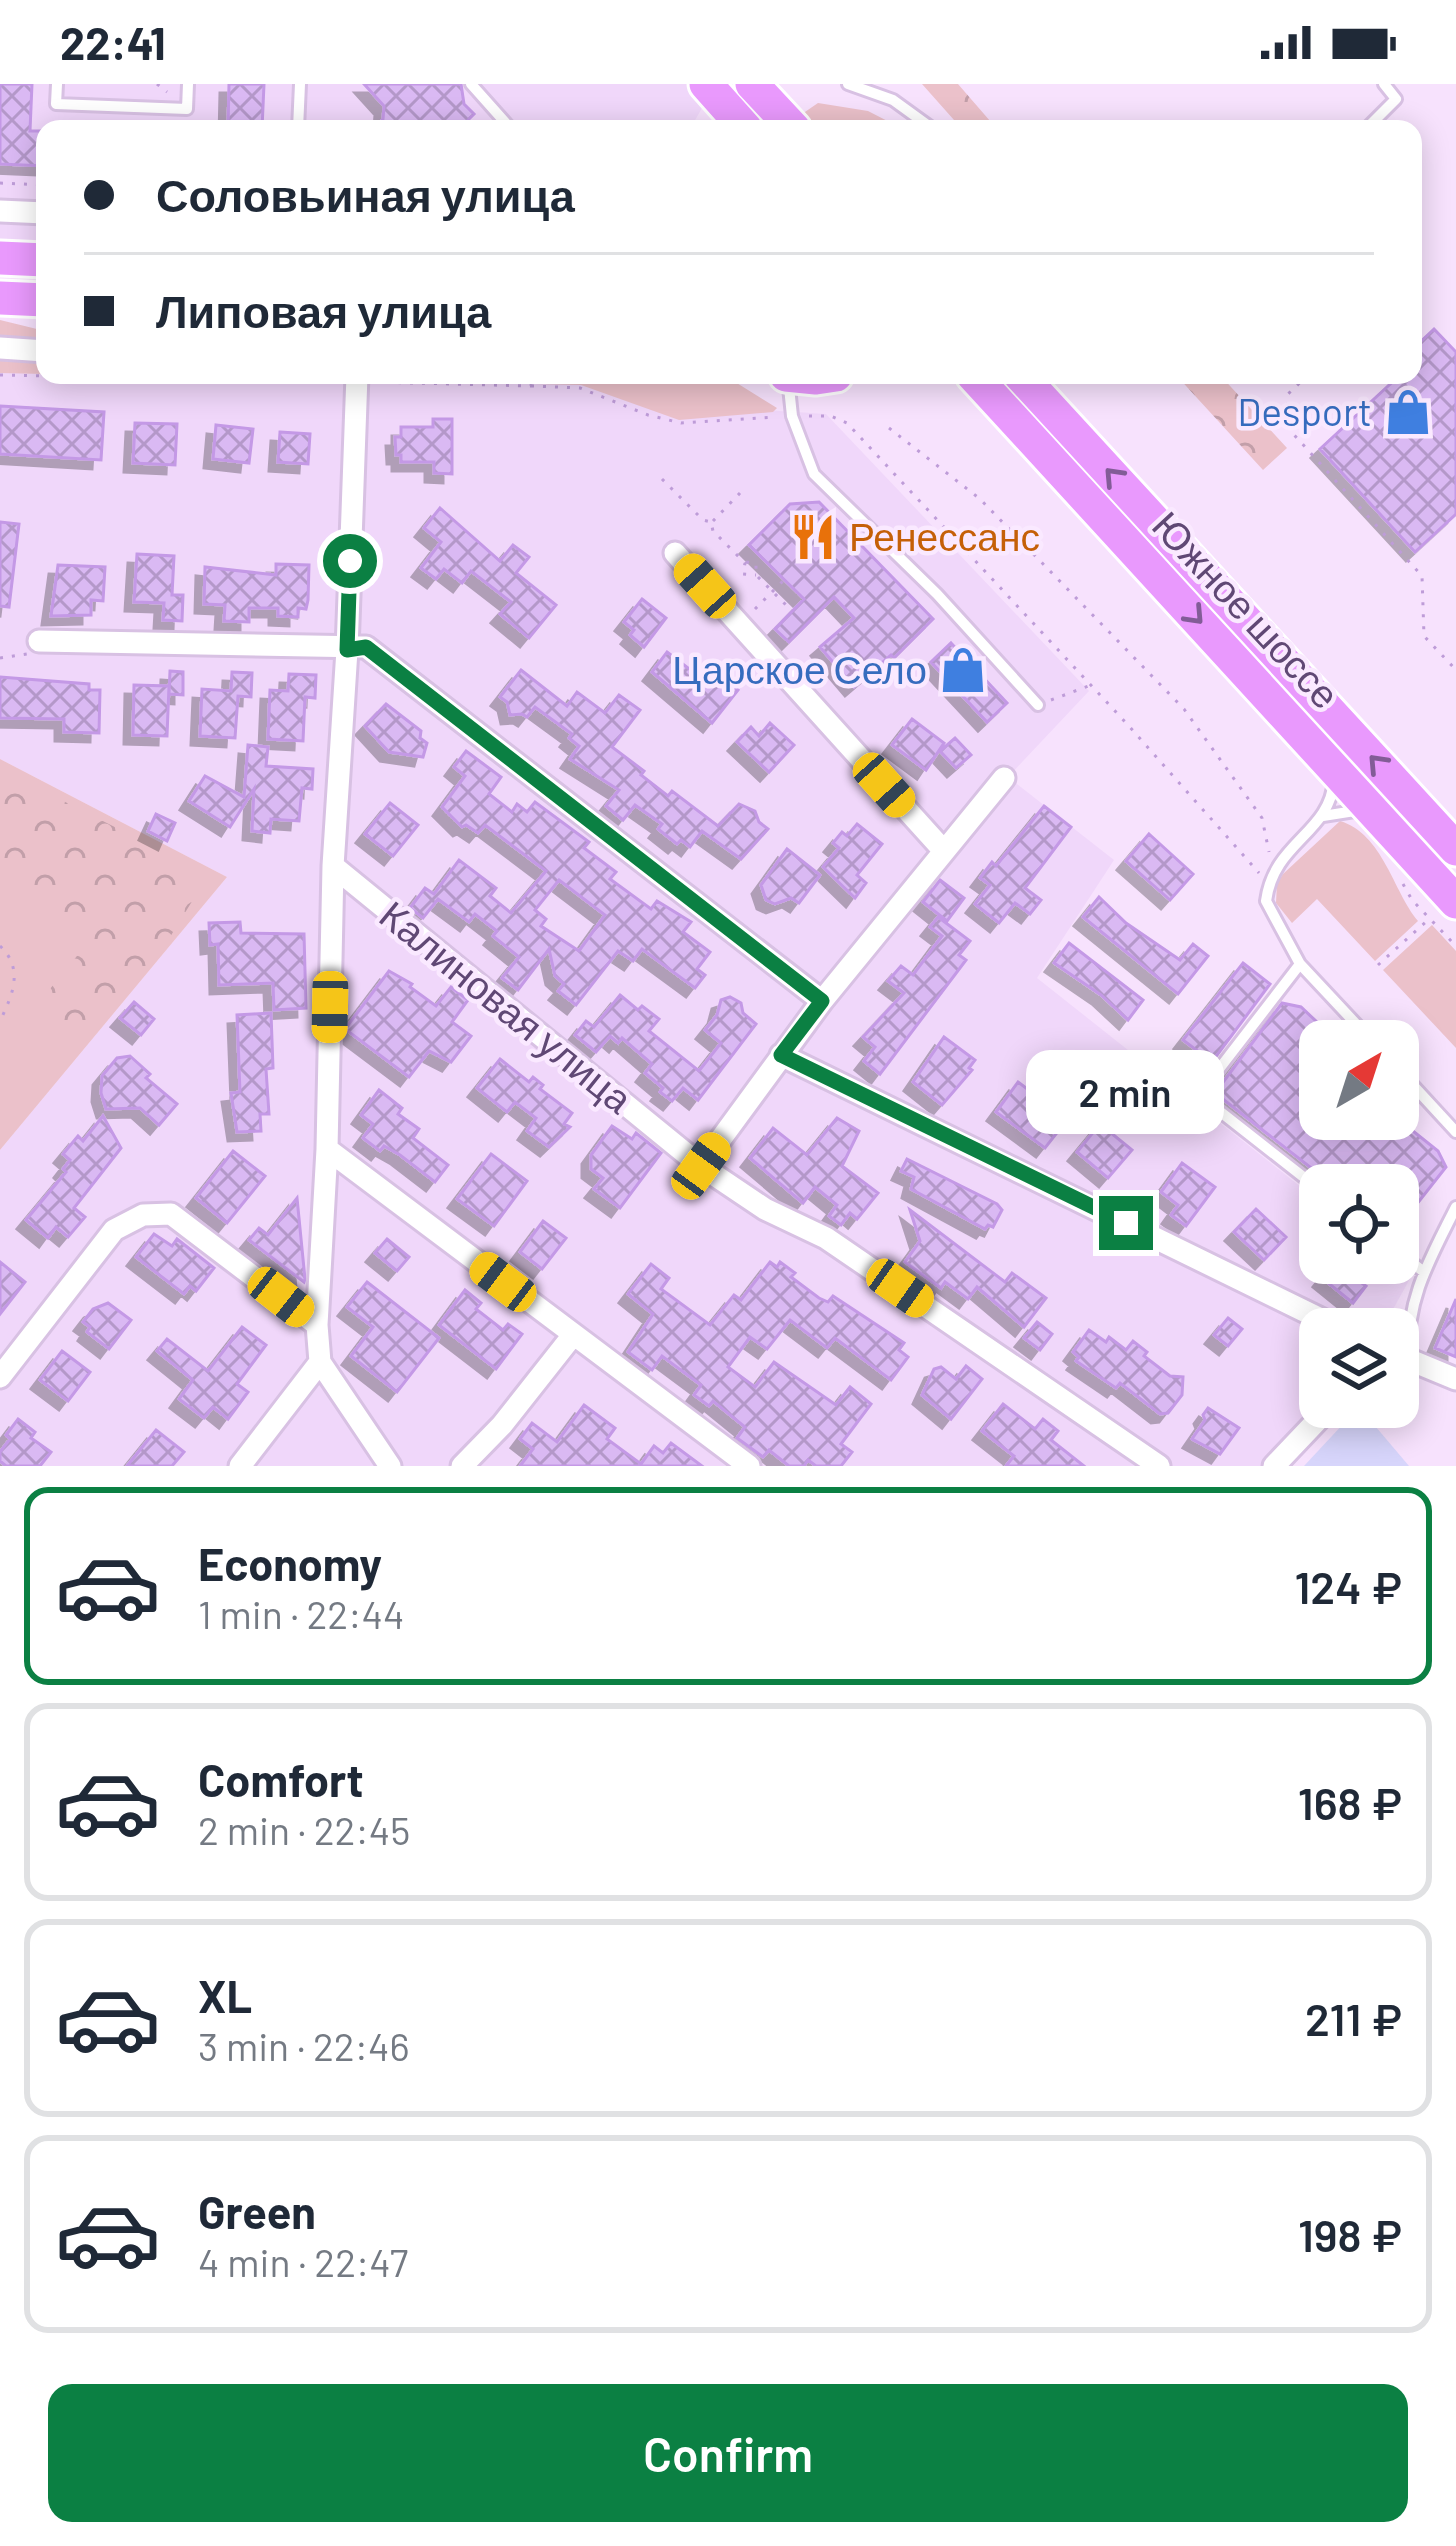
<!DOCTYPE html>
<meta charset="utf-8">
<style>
:root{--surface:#fff;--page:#f2f2f3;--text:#1f2937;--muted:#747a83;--line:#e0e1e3;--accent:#0b8043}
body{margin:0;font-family:Barlow,sans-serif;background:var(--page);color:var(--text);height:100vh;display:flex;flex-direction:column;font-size:45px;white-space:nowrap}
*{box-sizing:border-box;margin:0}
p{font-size:39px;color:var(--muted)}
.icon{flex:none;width:66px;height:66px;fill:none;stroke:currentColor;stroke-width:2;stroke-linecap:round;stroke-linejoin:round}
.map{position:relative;height:1382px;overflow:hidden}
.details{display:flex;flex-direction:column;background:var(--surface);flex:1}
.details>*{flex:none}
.banner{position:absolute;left:36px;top:36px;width:1386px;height:264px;border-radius:24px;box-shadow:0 6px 30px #0003;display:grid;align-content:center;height:264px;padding:0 48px;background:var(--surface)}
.needle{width:78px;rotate:39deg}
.controls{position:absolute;left:1299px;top:936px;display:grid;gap:24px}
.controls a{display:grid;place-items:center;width:120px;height:120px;border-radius:24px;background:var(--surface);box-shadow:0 6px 30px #0003;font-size:60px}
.end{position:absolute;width:54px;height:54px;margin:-27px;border:15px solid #0b8043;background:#fff;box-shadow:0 0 0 6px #fff}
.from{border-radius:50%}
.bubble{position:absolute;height:84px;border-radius:24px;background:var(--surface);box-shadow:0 6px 30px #0003;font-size:39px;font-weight:600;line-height:84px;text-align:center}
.car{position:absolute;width:36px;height:72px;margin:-36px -18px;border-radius:15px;box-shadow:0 0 9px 3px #0007;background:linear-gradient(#f5c518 24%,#345 0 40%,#f5c518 0 76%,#345 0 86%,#f5c518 0)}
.banner b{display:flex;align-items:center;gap:42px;height:114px;font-size:45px}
.banner b+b{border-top:3px solid var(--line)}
.banner i{width:30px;height:30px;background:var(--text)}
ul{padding:21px 0 0;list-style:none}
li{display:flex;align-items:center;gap:36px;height:198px;margin:0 24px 18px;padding:0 24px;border:6px solid var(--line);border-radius:24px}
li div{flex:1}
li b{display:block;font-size:45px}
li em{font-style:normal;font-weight:600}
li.on{border-color:var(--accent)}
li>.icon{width:108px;height:108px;stroke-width:1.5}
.cta{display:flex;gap:24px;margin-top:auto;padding:24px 48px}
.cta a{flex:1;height:138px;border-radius:24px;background:var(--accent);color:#fff;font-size:48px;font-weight:600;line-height:138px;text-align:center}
.status{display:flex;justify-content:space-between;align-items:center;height:84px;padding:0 60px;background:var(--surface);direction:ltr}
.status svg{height:33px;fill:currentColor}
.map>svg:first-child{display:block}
.residential{fill:#f0d7fa}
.medical{fill:#d7d5fb}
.green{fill:#ebc1ca}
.forest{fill:url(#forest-crowns)}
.building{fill:url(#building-cross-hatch);stroke:#c499e6;stroke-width:3;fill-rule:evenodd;filter:url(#shadow)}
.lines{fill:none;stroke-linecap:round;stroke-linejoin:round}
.lane-casing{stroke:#d8c1e3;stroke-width:16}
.street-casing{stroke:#d8c1e3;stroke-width:27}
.primary-casing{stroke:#fff;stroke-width:39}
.path{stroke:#be9cd8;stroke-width:3;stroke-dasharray:3 9;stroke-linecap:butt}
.lane{stroke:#fff;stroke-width:10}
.street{stroke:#fff;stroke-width:21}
.primary{stroke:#e999fd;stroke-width:33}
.oneway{stroke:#825c97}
.route{stroke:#0b8043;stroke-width:15}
.labels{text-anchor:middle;stroke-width:9;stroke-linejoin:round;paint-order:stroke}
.shop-label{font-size:39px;fill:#366cbe;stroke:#fae9ff;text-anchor:end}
.food-label{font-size:39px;fill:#c56008;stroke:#fae9ff;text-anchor:start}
.street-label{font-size:39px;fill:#604875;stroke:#fae9ff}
</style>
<div class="status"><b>22:41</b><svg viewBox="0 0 49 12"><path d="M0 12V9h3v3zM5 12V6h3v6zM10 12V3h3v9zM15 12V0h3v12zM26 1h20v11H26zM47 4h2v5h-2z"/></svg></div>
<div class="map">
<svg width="1456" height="1382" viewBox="0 0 1456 1382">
<defs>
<pattern id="forest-crowns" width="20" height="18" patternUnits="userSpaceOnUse" patternTransform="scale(3)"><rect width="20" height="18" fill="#ebc1ca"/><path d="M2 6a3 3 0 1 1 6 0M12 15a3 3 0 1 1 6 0" fill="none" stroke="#c29fa9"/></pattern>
<pattern id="building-cross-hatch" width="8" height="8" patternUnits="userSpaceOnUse" patternTransform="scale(3)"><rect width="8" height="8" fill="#dab9f3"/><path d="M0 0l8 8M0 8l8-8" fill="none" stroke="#b498c9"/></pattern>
<filter id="shadow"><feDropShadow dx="-9" dy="9" stdDeviation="0" flood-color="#0004"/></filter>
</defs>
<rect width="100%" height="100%" fill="#f7e2fd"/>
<path class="residential" d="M0,0H690L706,17L690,45H45V162L0,160Z
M0,248L45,250V291H721L764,326L826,330L1089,607L1008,693L1114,776L1037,894L1320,1118V1179H1396L1412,1191L1386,1238L1393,1245H1320V1323H1340L1287,1382H0V1066L227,793L0,675Z"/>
<path class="medical" d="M1359,1323L1409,1382H1304Z"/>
<path class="green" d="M818,19L868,27L903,45H816L802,30Z
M0,236L45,247V259L0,257Z
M0,276L45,278V290L0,289Z
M363,291H525V300Z
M535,291H724L777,324L773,328L679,336L581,301L535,300Z
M0,675L227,793L0,1066Z
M1340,737C1383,750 1393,807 1418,837L1375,877L1317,815L1292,839L1276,819L1277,799L1283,790Z
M1432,841L1456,867V964L1383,886Z"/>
<path class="forest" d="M922,0H958L997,45H962Z
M1176,291H1220L1287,364L1263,386Z
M0,685L176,774L199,806L162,866L73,972L41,916L90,856L0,806Z"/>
<path class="building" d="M0,0H32L30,47H45V82L0,80Z
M229,0H264L262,45H228Z
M364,0H461L464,20L474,30L464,40V45H373L383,35L384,22Z
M1434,245L1456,268V430L1415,468L1320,365L1400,291H1413V265Z
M0,322L104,328L101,376L0,370Z
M433,335H452V390L434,389V378H401V371H396L395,353H401V343H433Z
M135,339L177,340L175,381L133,379Z
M216,341L253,345L249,379L213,375Z
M280,348L310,350L308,380L278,378Z
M819,418L933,535L894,574L891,571L854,603L820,563L854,534L834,513L789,558L775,545L804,515L749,461L790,420Z
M440,424L500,477L513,461L529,473L516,489L556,521L529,554L500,530L511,518L471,487L462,499L444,485L436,495L421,484L441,458L424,444Z
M0,438L19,440L9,523L0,522Z
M137,470L174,472L172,511H183L182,537L163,536L164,519L134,518Z
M276,480L309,481L308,516L306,525L298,524V533L278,532V524H249V538L224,537L225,521L204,520L205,483L276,491Z
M58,481L105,483L103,517L91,516V531L51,532Z
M642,515L666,534L644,563L630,551L634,546L624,538Z
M951,559L1007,619L987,638L931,578Z
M667,568L701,594L709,584L738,606L712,639L652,588Z
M521,586L567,622L577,608L605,629L619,611L640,626L612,663L644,687L641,691L668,712L672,707L718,742L739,720L755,727L759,738L768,745L741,775L702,747L690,763L681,756L677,760L658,745L662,740L635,721L623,736L606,722L619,706L570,675L579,662L569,654L572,650L535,623L527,633L522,630L510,631L507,618L500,613Z
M170,587L183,588V611L169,610Z
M232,588L252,589L251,613L238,612L235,654L200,652L202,605L231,607Z
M289,590L316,591L315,614L305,613L303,657L268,655L270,606L288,607Z
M0,593L89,600V606H100L99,649L64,648V635L0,634Z
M134,601L169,602L167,652L133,651Z
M386,620L421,647L420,654L427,659L423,673L389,668L365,642Z
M912,635L944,659L926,686L892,661Z
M770,639L794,661L769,688L737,658L751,643L759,652Z
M955,654L971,671L956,684L940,667Z
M248,661L268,663L266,682L313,685L312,705L302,704L299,737L271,735L270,749L252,747L254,705L230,743L189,717L205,692L244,713Z
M466,667L501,693L489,710L512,728L517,720L527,728L535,718L589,758L584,764L616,788L610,795L651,825L657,817L691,838L683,848L710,868L697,885L705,891L695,904L642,865L633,877L618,867L576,921L558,907L564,900L555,892L549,865L518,906L502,894L519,873L493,852L497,847L475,830L469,838L438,815L423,834L410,824L425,804L434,810L459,776L496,804L490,812L511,829L546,787L485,741L478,749L466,741L462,743L442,723L465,692L454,683ZM559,796L605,831L579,867L541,842L546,835L535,826Z
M390,719L418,741L393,772L365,750Z
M1044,722L1071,743L1025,804L1041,816L1030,830L1015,819L999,839L975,820L990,801L980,794L992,778L996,782Z
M156,730L175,739L167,757L148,747Z
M857,740L882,760L857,791L866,799L855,814L823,783L839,764L833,759L842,748L847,752Z
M1149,750L1193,790L1170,816L1126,777Z
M787,765L820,791L799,819L791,814L775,820L766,816L761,801Z
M940,796L964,814L947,837L923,818Z
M1099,813L1126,839L1180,876L1193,860L1208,872L1178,910L1083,833Z
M938,833L970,857L959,871L966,876L880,990L864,977L875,963L863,953L904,909L888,897L901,882L913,891L942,852L930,843Z
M240,838L241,849L304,850L306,924L274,926L273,899L219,901L218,860L210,861L209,839Z
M1069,859L1143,916L1128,936L1101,911L1054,879Z
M1243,879L1270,900L1212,978L1183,956Z
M389,887L412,900L410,903L436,922L451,903L468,916L452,938L471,952L451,978L429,967L409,993L345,945Z
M620,911L638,926L642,922L659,935L649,947L699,987L721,959L705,946L717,931L721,916L730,913L741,919L743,929L756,940L698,1016L683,1004L672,1017L660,1008L663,1004L645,989L652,980L622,954L618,959L610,952L596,968L575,951L586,937L594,943Z
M134,918L154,935L141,951L120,934Z
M1282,919L1301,923L1318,939L1329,957H1320V1035H1398L1438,1067L1446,1083L1398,1144V1101H1333L1215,1009Z
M271,929L273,984L266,985L269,1030H260L261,1047L237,1048L231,1009L240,1008L237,931Z
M944,953L975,976L969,984L972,986L942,1021L913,998Z
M130,972L150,990L146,994L177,1020L159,1041L140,1024L106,1025L101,1009L102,992L117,974Z
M500,975L529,998L533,993L543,1001L540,1005L572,1029L564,1040L570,1043L549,1063L527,1047L536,1034L515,1018L507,1028L477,1004Z
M1018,998L1050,1022L1056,1014L1074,1027L1045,1064L996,1028Z
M379,1006L402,1024L398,1030L419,1045L413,1054L448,1081L435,1098L400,1071L384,1062L380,1067L363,1054L373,1040L361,1031Z
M103,1032L121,1064L74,1124L85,1133L68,1153L56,1143L48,1154L26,1136L66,1088L63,1085L70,1076L63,1070L78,1052L83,1057Z
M837,1034L859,1047L842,1082L878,1109L857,1135L850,1129L841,1141L829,1132L837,1121L815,1103L803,1119L750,1074L773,1044L807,1071Z
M1100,1040L1132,1066L1108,1094L1077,1068Z
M612,1042L632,1055L636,1049L661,1069L620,1124L594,1105L603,1094L591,1085V1071Z
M233,1067L265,1092L227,1139L196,1114Z
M491,1070L527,1097L494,1142L457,1115Z
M907,1075L997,1120L1002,1126L993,1143L988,1141L985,1145L911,1105L914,1093L901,1087Z
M1182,1079L1215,1103L1186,1142L1171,1131L1178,1121L1161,1108Z
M297,1114L305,1195L304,1198L249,1156L259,1144L268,1151Z
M1256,1125L1286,1153L1264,1176L1234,1148Z
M910,1126L1005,1198L1012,1189L1046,1214L1024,1243L977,1203L968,1215L945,1198L941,1204L905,1178L920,1157Z
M543,1137L566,1154L542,1185L520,1168Z
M154,1150L172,1162L177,1155L214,1184L196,1207L190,1202L184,1210L136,1173Z
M387,1155L409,1173L397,1187L375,1169Z
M0,1178L25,1198L0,1230Z
M770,1178L777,1183L780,1178L795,1189L791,1193L819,1214L828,1218L833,1212L904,1259L899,1266L908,1273L891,1296L835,1254L827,1264L790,1236L767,1265L750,1253L728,1283L755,1303L774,1278L836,1321L850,1303L871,1320L841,1360L852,1368L841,1382H816L808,1376L804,1382H789L769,1366L763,1373L737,1354L745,1343L713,1317L709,1322L694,1311L701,1301L662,1272L652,1286L628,1268L653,1230L628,1210L651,1180L669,1194L661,1205L710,1241L734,1211L741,1216Z
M1334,1179L1366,1202L1353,1219L1322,1194Z
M367,1198L439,1254L397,1308L351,1272L373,1243L347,1223Z
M465,1206L481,1219L476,1225L503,1246L508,1240L522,1250L496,1285L439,1241Z
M1456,1215V1273L1435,1264Z
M108,1219L131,1236L109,1265L87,1248L90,1243L83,1238L93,1225Z
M1228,1234L1242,1245L1228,1262L1214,1251Z
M1037,1238L1052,1250L1040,1266L1024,1254Z
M242,1243L266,1261L237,1300L248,1308L228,1335L213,1323L204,1334L179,1315L193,1296L157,1267L167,1255L208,1287Z
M1089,1246L1106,1258L1109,1253L1126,1266L1133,1257L1147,1268L1144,1272L1170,1292L1183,1293L1182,1311L1168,1329L1160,1330L1120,1299L1116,1304L1076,1277L1079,1273L1073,1268Z
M62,1267L90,1288L68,1317L40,1296Z
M966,1282L982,1295L951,1335L922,1311L934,1285L941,1283L956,1295Z
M1003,1320L1035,1345L1043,1335L1058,1347L1051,1356L1084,1382H1006L1014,1372L982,1347Z
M584,1321L615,1344L607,1355L641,1380L654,1362L663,1369L671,1359L702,1382H520L533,1365L520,1355L532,1339L557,1358Z
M1208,1324L1239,1344L1220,1370L1192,1355L1205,1336L1203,1331Z
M18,1335L35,1348L31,1354L51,1368L40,1382H6L0,1377V1368L10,1355L6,1351Z
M156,1346L184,1368L172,1382H127Z"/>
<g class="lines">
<defs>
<path id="lane" d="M57,0L56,20L187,25L188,0
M471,0L511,45
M848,0L893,16L933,45
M298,45L300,0
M1366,45L1396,15L1384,0
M788,294L792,332L814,390L937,510L1038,621
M1334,696C1330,750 1274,757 1266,817L1300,880L1372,957
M1323,732L1361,726
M1300,880L1199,1011L1320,1106
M1398,985L1456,1048
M1398,1168L1424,1188
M1408,1275C1407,1213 1429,1177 1456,1123"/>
<path id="street" d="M0,127L45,129
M0,264L45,267
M675,469L944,767
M39,557L366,563L822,917
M333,782L701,1082L765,1125L826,1154L1159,1382
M781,971L1341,1245
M327,1065L749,1382
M701,1082L822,917L1004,694
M1398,1271L1456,1295
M320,1278L390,1382
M0,1293L114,1146L143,1131L171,1130L317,1241
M240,1382L320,1278L317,1241L327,1065L333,782L347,566L357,291
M462,1382L502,1341L573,1251
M1274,1382L1330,1323"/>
<path id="primary" d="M706,0L746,45
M752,0L794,45
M0,174L45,176
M0,214L45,216
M786,291L816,294L836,291
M973,291L1456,818
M1020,291L1456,765"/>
</defs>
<use href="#lane" class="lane-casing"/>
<use href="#street" class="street-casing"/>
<use href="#primary" class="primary-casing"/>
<path class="path" d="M157,0L167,8
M0,99L45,101
M0,291L334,298
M1308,291L1288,310L1287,343L1422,492L1424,552L1456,586
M374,298L531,302L532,291
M531,302L580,304L648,331L681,339L775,333
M809,332H831L847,339L1128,641L1259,789
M889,344L980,415L1184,625L1262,734L1269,768
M662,395L703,436L711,438L713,447L745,479L743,490L756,491
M713,437L740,409
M746,478L756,480V491L792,527
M755,525L784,496
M0,574L27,570
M1051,616L1091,601
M1403,800L1412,816L1456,862
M0,862C24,885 13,910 0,937
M1378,881L1428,836"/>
<use href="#lane" class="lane"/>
<use href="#street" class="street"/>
<use href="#primary" class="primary"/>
</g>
<defs><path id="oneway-chevron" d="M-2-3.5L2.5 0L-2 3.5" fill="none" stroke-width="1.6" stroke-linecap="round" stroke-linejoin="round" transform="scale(3)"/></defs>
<g class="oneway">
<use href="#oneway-chevron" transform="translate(1113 392) rotate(-133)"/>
<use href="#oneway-chevron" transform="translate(1195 532) rotate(47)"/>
<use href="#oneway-chevron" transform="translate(1377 679) rotate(-133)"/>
</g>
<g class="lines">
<path class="route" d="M350,477L347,566L366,563L822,917L781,971L1126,1139"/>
</g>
<defs>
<symbol id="shop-bare" viewBox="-9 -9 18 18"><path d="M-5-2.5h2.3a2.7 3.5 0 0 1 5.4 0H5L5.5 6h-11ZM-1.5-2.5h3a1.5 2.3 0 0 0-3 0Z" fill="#3f7fe0" stroke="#fae9ff" stroke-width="2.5" paint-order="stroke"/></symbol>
<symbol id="restaurant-bare" viewBox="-9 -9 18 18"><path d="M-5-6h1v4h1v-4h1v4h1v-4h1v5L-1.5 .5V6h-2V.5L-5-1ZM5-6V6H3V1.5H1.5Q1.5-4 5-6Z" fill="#e8710a" stroke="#fae9ff" stroke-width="2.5" paint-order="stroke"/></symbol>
</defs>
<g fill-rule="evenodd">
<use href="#shop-bare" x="1375" y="295" width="66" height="66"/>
<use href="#restaurant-bare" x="780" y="420" width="66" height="66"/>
<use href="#shop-bare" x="930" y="553" width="66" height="66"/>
</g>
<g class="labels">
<g class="shop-label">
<text x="1372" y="342">Desport</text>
<text x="927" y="600">Царское Село</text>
</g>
<g class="food-label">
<text x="849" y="467">Ренессанс</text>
</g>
<g class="street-label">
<text transform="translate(1246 526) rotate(47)" y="14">Южное шоссе</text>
<text transform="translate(506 923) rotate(39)" y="14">Калиновая улица</text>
</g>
</g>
</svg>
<div class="controls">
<a><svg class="needle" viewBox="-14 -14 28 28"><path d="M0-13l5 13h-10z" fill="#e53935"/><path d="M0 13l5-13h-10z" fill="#747a83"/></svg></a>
<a><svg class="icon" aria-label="locate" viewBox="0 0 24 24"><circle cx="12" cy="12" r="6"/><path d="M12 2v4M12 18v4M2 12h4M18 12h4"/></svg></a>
<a><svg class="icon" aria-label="layers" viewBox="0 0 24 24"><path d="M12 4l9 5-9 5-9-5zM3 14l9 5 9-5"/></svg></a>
</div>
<i class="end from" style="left:350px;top:477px"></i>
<i class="end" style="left:1126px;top:1139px"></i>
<div class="bubble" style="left:1026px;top:966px;width:198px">2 min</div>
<i class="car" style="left:705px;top:502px;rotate:318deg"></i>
<i class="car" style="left:884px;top:701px;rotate:138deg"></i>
<i class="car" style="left:330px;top:923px;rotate:181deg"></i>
<i class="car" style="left:701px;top:1082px;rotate:36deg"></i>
<i class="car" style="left:503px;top:1198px;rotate:307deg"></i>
<i class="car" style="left:900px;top:1204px;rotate:125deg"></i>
<i class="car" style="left:281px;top:1213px;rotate:128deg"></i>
<div class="banner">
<b><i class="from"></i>Соловьиная улица</b>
<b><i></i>Липовая улица</b>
</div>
</div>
<section class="details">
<ul>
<li class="on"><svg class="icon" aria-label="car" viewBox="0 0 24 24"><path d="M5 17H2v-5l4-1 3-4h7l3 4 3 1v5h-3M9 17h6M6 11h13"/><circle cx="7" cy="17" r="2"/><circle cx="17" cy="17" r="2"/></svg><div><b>Economy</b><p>1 min · 22:44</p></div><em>124 ₽</em></li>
<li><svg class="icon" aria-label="car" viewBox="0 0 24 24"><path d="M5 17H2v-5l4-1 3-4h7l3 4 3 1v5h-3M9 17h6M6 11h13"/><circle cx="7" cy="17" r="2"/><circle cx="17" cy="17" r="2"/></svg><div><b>Comfort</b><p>2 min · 22:45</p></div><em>168 ₽</em></li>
<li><svg class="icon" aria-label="car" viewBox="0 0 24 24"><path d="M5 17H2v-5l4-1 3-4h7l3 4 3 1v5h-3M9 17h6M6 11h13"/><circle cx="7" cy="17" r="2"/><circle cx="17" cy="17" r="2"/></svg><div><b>XL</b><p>3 min · 22:46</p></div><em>211 ₽</em></li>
<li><svg class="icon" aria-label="car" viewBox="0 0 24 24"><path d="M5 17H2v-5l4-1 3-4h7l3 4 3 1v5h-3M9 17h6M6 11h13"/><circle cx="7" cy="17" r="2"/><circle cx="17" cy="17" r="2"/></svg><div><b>Green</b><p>4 min · 22:47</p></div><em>198 ₽</em></li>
</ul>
<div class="cta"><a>Confirm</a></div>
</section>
